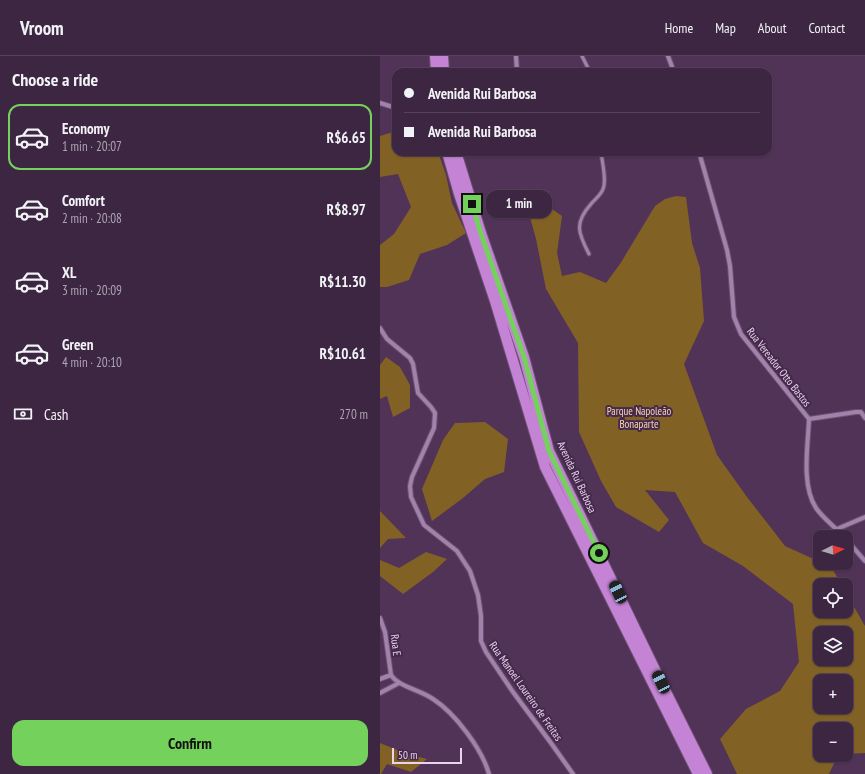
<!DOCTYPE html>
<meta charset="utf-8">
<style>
:root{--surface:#3d2642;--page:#442e49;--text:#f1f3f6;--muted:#ada5b2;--line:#56435b;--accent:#74d25c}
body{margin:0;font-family:"PT Sans Narrow",sans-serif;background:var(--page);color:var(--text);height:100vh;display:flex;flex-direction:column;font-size:15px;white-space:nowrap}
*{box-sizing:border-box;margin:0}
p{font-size:13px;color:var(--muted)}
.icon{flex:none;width:22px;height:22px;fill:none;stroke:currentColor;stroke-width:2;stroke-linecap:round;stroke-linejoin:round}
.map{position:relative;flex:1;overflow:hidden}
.details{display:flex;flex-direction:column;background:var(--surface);width:380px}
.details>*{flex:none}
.top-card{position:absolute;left:12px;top:12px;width:380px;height:88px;border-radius:12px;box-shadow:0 1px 3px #0004,0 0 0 1px var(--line);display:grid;align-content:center;height:88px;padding:0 12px;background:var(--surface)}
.needle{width:26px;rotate:85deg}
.tools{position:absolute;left:433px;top:474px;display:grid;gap:8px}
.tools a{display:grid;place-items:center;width:40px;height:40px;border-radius:8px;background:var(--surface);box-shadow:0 1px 3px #0004,0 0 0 1px var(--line);font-size:20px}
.scale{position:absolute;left:12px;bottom:10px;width:70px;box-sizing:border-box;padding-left:4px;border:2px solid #e7d5ec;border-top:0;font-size:11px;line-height:14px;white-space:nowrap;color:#e7d5ec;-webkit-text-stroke:3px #46294d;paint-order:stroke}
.end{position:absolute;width:18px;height:18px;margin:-9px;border:5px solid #74d25c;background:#111;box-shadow:0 0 0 2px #111}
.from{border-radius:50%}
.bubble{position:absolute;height:28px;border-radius:12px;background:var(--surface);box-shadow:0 1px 3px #0004,0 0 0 1px var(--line);font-size:13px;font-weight:700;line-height:28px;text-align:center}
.car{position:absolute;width:12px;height:24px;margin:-12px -6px;border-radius:5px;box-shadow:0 0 3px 1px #0007;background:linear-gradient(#222 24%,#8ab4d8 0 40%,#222 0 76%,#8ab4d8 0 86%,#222 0)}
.top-card b{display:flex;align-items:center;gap:14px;height:38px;font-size:15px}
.top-card b+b{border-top:1px solid var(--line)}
.top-card i{width:10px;height:10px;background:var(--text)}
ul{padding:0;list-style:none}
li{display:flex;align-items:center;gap:12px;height:66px;margin:0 8px 6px;padding:0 4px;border:2px solid transparent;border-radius:12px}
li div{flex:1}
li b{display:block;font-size:15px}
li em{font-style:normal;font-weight:700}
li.active{border-color:var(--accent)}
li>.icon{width:36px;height:36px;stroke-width:1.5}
h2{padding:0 12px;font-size:18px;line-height:48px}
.pay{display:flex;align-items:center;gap:10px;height:44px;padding:0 12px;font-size:15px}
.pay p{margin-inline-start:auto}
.primary-button{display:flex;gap:8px;margin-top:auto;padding:8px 12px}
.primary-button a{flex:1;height:46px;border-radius:12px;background:var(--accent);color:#111;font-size:16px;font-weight:700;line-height:46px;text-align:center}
header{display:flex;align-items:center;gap:24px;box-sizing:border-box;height:56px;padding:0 20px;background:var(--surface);border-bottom:1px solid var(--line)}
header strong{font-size:19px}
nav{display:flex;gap:22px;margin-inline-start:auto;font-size:14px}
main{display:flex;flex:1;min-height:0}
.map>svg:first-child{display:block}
.green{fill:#826124;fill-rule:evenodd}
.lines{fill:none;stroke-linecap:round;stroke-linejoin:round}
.lane-casing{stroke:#6b5171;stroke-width:5}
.street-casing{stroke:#6b5171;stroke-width:6}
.primary-casing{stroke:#6b5171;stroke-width:12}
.lane{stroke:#a281ab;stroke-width:3}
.street{stroke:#a281ab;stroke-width:4}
.primary{stroke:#c483d5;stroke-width:10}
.route{stroke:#74d25c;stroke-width:5}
.labels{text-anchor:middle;stroke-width:4;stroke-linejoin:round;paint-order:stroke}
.street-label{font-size:11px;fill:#e7d5ec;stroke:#46294d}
.park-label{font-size:11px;fill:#f5d8ab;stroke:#46294d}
</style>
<header>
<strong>Vroom</strong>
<nav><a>Home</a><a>Map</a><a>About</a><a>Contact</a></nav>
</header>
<main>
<section class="details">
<h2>Choose a ride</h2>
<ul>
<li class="active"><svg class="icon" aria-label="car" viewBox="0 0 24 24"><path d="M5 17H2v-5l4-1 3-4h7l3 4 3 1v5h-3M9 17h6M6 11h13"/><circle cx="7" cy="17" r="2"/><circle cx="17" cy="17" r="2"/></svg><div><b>Economy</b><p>1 min · 20:07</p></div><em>R$6.65</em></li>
<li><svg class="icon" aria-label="car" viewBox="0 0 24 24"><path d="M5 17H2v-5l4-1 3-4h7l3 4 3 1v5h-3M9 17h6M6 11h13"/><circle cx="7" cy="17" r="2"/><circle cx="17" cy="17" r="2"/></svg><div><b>Comfort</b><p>2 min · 20:08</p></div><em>R$8.97</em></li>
<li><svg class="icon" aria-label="car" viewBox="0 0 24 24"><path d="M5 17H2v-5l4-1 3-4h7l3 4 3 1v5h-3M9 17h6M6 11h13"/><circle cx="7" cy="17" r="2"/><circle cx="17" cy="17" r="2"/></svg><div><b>XL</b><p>3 min · 20:09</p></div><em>R$11.30</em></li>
<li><svg class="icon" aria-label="car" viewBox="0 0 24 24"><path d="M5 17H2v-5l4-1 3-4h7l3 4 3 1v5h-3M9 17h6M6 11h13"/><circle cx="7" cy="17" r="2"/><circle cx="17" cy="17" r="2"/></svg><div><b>Green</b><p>4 min · 20:10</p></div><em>R$10.61</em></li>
</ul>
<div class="pay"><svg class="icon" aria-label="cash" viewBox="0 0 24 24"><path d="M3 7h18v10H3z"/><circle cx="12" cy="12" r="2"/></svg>Cash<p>270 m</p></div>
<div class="primary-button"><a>Confirm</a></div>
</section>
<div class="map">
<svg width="485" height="718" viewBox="0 0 485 718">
<rect width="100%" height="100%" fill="#513358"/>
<path class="green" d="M16,75V96H58L66,119L72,147L86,177L67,189L40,198L29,224L7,231H0V189L14,178L31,151L18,118L0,121V80Z
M142,132L182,160L177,197L182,220L200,216L226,227L240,208L275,150L285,143L296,140L306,141L312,187L320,212L324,265L304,308L337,399L367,441L405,490L451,511L462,529H440V555H466V537L485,570V697L466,698V673H440V699H458L449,718H357L340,683L366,653L400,635L419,606L413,548L363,510L323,487L295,436L265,434L289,464L279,476L236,451L221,425L199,376L198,287L166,233L156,183ZM440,577H466V603H440ZM440,625H466V651H440Z
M6,301L20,311L30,329V352L13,361L7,340L0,343V309Z
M105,366L128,383L124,416L105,423L83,442L52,465L42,433L63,384L75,367Z
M0,455L26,482L8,483L0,492Z
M46,496L67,503L53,516L23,538L0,520V504L19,512Z
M0,687L27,698L47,703L31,716L7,708L1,718H0Z"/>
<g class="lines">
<defs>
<path id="lane" d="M202,0L210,16
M209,198C198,177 194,167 211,148C215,143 221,139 223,133C227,124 222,106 221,96"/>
<path id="street" d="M136,0L137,16
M288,0L294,16
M0,47L16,52
M319,96L347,194L350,210L354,261L361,278L429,363C428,390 421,429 436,452C443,462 455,471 464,481
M0,272L7,283L30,302L33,308L38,337L51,351L55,357L54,372L32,421L30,430L31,441L44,469L77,495L90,515L98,539L101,560V585L106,596L133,636L171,687L193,718
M429,363L476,356H481L485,362
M457,473L485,461
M466,483L485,505
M0,562L5,576L11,619
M11,619C13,622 16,625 20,627C30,633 43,636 53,643C75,657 102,693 109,718
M0,623L11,619
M0,637L19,627"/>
<path id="primary" d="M55,0L56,16
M63,0L64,16
M67,96L79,138L115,245L165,411L318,718
M76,96L101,177L144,301L169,395L281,626L327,718"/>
</defs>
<use href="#lane" class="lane-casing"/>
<use href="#street" class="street-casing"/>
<use href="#primary" class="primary-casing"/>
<use href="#lane" class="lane"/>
<use href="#street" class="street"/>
<use href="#primary" class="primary"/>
</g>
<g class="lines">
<path class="route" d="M92,148L101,178L144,301L169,395L219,497"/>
</g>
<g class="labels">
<g class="street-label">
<text transform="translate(399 311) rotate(52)" y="4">Rua Vereador Otto Bastos</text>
<text transform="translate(197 421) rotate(65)" y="4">Avenida Rui Barbosa</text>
<text transform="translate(16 589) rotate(83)" y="4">Rua E</text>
<text transform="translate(146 635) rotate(55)" y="4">Rua Manoel Loureiro de Freitas</text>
</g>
<g class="park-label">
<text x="259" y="359">Parque Napoleão<tspan x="259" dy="13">Bonaparte</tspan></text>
</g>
</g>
</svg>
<div class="tools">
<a><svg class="needle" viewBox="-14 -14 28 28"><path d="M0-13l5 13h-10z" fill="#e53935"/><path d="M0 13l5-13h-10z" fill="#ada5b2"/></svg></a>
<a><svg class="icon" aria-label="locate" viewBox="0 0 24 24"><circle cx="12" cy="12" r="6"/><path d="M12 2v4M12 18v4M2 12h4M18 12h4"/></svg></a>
<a><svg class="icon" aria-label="layers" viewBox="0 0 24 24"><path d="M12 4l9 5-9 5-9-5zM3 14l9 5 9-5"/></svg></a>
<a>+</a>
<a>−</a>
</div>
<div class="scale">50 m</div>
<i class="end from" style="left:219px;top:497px"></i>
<i class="end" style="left:92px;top:148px"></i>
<div class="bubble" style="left:106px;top:134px;width:66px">1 min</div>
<i class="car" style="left:238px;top:536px;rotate:334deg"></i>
<i class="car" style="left:281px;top:626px;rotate:334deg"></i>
<div class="top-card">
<b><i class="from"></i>Avenida Rui Barbosa</b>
<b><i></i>Avenida Rui Barbosa</b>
</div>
</div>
</main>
